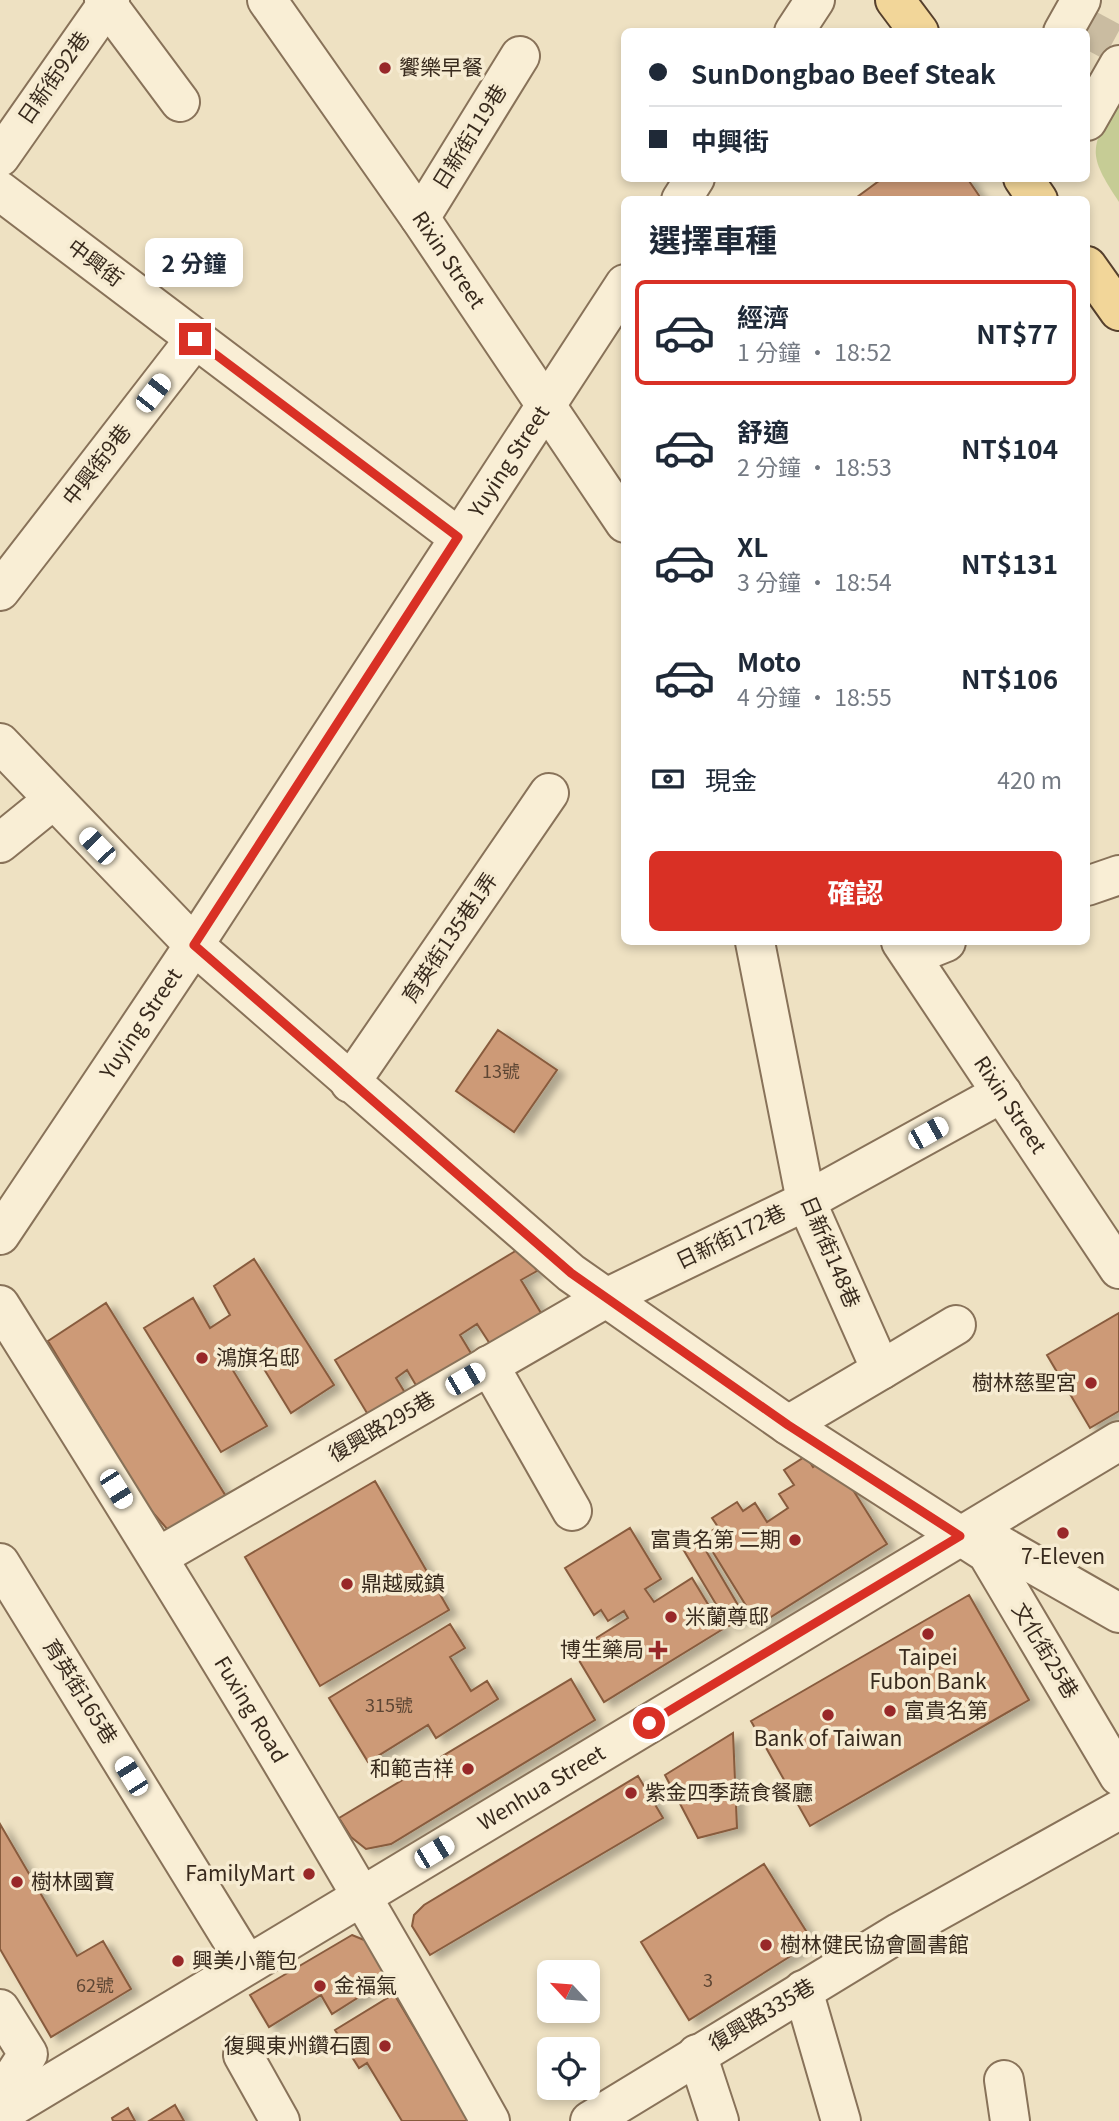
<!DOCTYPE html>
<html lang="zh-TW">
<meta charset="utf-8">
<style>
:root{--surface:#fff;--page:#f2f2f3;--text:#1f2937;--muted:#747a83;--line:#e0e1e3;--accent:#d93025}
body{margin:0;font-family:Georgia,"Noto Sans TC",serif;background:var(--page);color:var(--text);height:100vh;display:flex;flex-direction:column;font-size:26px;white-space:nowrap}
*{box-sizing:border-box;margin:0}
p{font-size:23px;color:var(--muted)}
.icon{flex:none;width:38px;height:38px;fill:none;stroke:currentColor;stroke-width:2;stroke-linecap:round;stroke-linejoin:round}
.map{position:relative;flex:1;overflow:hidden}
.sheet{position:absolute;left:621px;top:196px;width:469px;height:749px;display:flex;flex-direction:column;background:var(--surface);border-radius:10px;box-shadow:0 4px 10px #0003}
.sheet>*{flex:none}
.hud{position:absolute;left:621px;top:28px;width:469px;height:154px;border-radius:10px;box-shadow:0 4px 10px #0003;display:grid;align-content:center;height:154px;padding:0 28px;background:var(--surface)}
.needle{width:46px;rotate:296deg}
.controls{position:absolute;left:537px;top:1960px;display:grid;gap:14px}
.controls a{display:grid;place-items:center;width:63px;height:63px;border-radius:10px;background:var(--surface);box-shadow:0 4px 10px #0003;font-size:35px}
.end{position:absolute;width:32px;height:32px;margin:-16px;border:9px solid #d93025;background:#fff;box-shadow:0 0 0 4px #fff}
.from{border-radius:50%}
.bubble{position:absolute;height:49px;border-radius:10px;background:var(--surface);box-shadow:0 4px 10px #0003;font-size:23px;font-weight:700;line-height:49px;text-align:center}
.car{position:absolute;width:21px;height:42px;margin:-21px -10px;border-radius:9px;box-shadow:0 0 5px 2px #0007;background:linear-gradient(#fff 24%,#345 0 40%,#fff 0 76%,#345 0 86%,#fff 0)}
.hud b{display:flex;align-items:center;gap:24px;height:66px;font-size:26px}
.hud b+b{border-top:2px solid var(--line)}
.hud i{width:18px;height:18px;background:var(--text)}
ul{padding:0;list-style:none}
li{display:flex;align-items:center;gap:21px;height:105px;margin:0 14px 10px;padding:0 14px;border:4px solid transparent;border-radius:10px}
li div{flex:1}
li b{display:block;font-size:26px}
li em{font-style:normal;font-weight:700}
li.on{border-color:var(--accent)}
li>.icon{width:63px;height:63px;stroke-width:1.5}
h2{padding:0 28px;font-size:32px;line-height:84px}
.pay{display:flex;align-items:center;gap:18px;height:77px;padding:0 28px;font-size:26px}
.pay p{margin-inline-start:auto}
.primary-button{display:flex;gap:14px;margin-top:auto;padding:14px 28px}
.primary-button a{flex:1;height:80px;border-radius:10px;background:var(--accent);color:#fff;font-size:28px;font-weight:700;line-height:80px;text-align:center}
.map>svg:first-child{display:block}
.green{fill:#c6cc95}
.building{fill:#cd9a77;stroke:#885b3e;stroke-width:2;filter:url(#shadow)}
.lines{fill:none;stroke-linecap:round;stroke-linejoin:round}
.minor-tunnel{stroke:#cabca1;stroke-width:38;stroke-dasharray:38 19;stroke-linecap:butt}
.minor-casing{stroke:#887259;stroke-width:42}
.major-casing{stroke:#56402d;stroke-width:42}
.minor{stroke:#f9eed5;stroke-width:38}
.major{stroke:#f2d699;stroke-width:38}
.route{stroke:#d93025;stroke-width:9}
.poi-dot{fill:#982829;stroke:#f6ebd1;stroke-width:2.5}
.labels{text-anchor:middle;stroke-width:7;stroke-linejoin:round;paint-order:stroke}
.number-label{font-size:18px;fill:#5d4634}
.poi-label{font-size:21px;fill:#382a1d;stroke:#f6ebd1;text-anchor:start}
.street-label{font-size:21px;fill:#382a1d;stroke:#f6ebd1}
</style>
<div class="map">
<svg width="1119" height="2121" viewBox="0 0 1119 2121">
<defs>
<filter id="shadow"><feDropShadow dx="8" dy="4.5" stdDeviation="3.5" flood-color="#0004"/></filter>
</defs>
<rect width="100%" height="100%" fill="#eee1c2"/>
<path class="green" d="M1119,99V202C1087,154 1089,148 1119,99Z"/>
<path class="building" d="M883,178H967L982,200H853Z
M498,1030L557,1070L514,1132L456,1091Z
M522,1247L537,1271L521,1280L541,1313L490,1344L477,1324L460,1335L472,1355L417,1387L407,1370L396,1378L407,1396L370,1418L335,1360Z
M254,1259L334,1385L291,1413L253,1351L229,1364L267,1426L221,1452L144,1328L193,1298L210,1328L230,1315L214,1286Z
M106,1303L227,1498L168,1530L148,1507L48,1341Z
M1119,1313V1411L1090,1428L1047,1355Z
M831,1455L887,1544L758,1625L703,1536L718,1527L712,1518L737,1502L743,1511L755,1503L767,1522L788,1508L779,1494L794,1485L784,1470L806,1456L813,1467Z
M375,1481L449,1610L320,1686L245,1557Z
M630,1528L661,1579L645,1589L654,1602L692,1578L723,1629L604,1702L574,1652L628,1618L624,1611L608,1621L601,1610L594,1615L565,1568Z
M699,1539L745,1617L729,1626L683,1549Z
M969,1595L1029,1700L810,1826L751,1721Z
M450,1624L465,1648L450,1657L471,1691L487,1681L498,1699L436,1738L428,1725L368,1762L329,1698Z
M571,1679L595,1720L391,1844L366,1849L351,1837L339,1818Z
M733,1733L737,1828L698,1838L665,1775Z
M638,1776L663,1818L430,1955L412,1926L414,1915L424,1905Z
M0,1824L77,1956L103,1941L131,1989L51,2037L0,1949Z
M764,1864L813,1942L689,2020L641,1942Z
M352,1935L369,1942L389,1978L332,2014L321,1995L269,2027L250,1995Z
M394,1994L470,2121H402L367,2063L359,2068L335,2030Z
M175,2105L184,2121H149Z
M128,2108L135,2121H113L112,2118Z"/>
<g class="lines">
<path class="minor-tunnel" d="M1087,50L1114,0"/>
<defs>
<g id="minor">
<path d="M104,0L180,102"/>
<path id="s1" d="M267,0L420,218L625,523"/>
<path d="M794,32L815,0"/>
<path d="M1063,32L1081,0"/>
<path d="M1087,121L1119,65"/>
<path d="M0,157L110,0"/>
<path d="M0,191L458,537"/>
<path d="M681,200L695,178"/>
<path d="M420,218L520,56"/>
<path d="M0,591L195,339"/>
<path d="M0,743L194,945L571,1273L788,1425L987,1553L1119,1776"/>
<path d="M0,843L53,800"/>
<path d="M1087,886L1119,875"/>
<path d="M755,942L806,1201L881,1370L788,1425"/>
<path id="s2" d="M901,942L1119,1269"/>
<path d="M911,956L946,942"/>
<path d="M350,1083L549,793"/>
<path id="s3" d="M0,1235L194,945L625,284"/>
<path id="s4" d="M0,1305C169,1574 336,1844 490,2121"/>
<path d="M489,1365L572,1511"/>
<path d="M881,1370L956,1325"/>
<path d="M972,1539L998,1544L1119,1613"/>
<path d="M158,1557L606,1298L806,1201L1002,1093"/>
<path d="M0,1563L247,1964"/>
<path d="M803,1990L841,2121"/>
<path d="M0,2009L28,2054L0,2097"/>
<path d="M697,2054L719,2121"/>
<path d="M243,2055L280,2121"/>
<path d="M1004,2080L1010,2121"/>
<path id="s5" d="M0,2114L1119,1441"/>
<path d="M590,2121L900,1932L1119,1810"/>
</g>
<path id="major" d="M895,0L919,32
M1023,178L1038,200
M1087,266L1119,311"/>
</defs>
<use href="#minor" class="minor-casing"/>
<use href="#major" class="major-casing"/>
<use href="#minor" class="minor"/>
<use href="#major" class="major"/>
</g>
<g class="lines">
<path class="route" d="M195,339L458,537L194,945L571,1273L788,1425L960,1536L649,1723"/>
</g>
<g class="poi-dot">
<circle cx="385" cy="68" r="7"/>
<circle cx="202" cy="1358" r="7"/>
<circle cx="1091" cy="1383" r="7"/>
<circle cx="1063" cy="1533" r="7"/>
<circle cx="795" cy="1540" r="7"/>
<circle cx="347" cy="1584" r="7"/>
<circle cx="671" cy="1617" r="7"/>
<circle cx="928" cy="1634" r="7"/>
<path d="M654.5 1639.5h7v7h7v7h-7v7h-7v-7h-7v-7h7z"/>
<circle cx="890" cy="1711" r="7"/>
<circle cx="828" cy="1715" r="7"/>
<circle cx="468" cy="1769" r="7"/>
<circle cx="631" cy="1793" r="7"/>
<circle cx="309" cy="1874" r="7"/>
<circle cx="17" cy="1882" r="7"/>
<circle cx="766" cy="1945" r="7"/>
<circle cx="178" cy="1961" r="7"/>
<circle cx="320" cy="1986" r="7"/>
<circle cx="385" cy="2046" r="7"/>
</g>
<g class="labels">
<g class="number-label">
<text x="501" y="1078">13號</text>
<text x="389" y="1712">315號</text>
<text x="708" y="1987">3</text>
<text x="95" y="1992">62號</text>
</g>
<g class="poi-label">
<text x="399" y="75">饗樂早餐</text>
<text x="216" y="1365">鴻旗名邸</text>
<text x="1077" y="1390" text-anchor="end">樹林慈聖宮</text>
<text x="781" y="1547" text-anchor="end">富貴名第 二期</text>
<text x="1063" y="1564" text-anchor="middle">7-Eleven</text>
<text x="361" y="1591">鼎越威鎮</text>
<text x="685" y="1624">米蘭尊邸</text>
<text x="644" y="1657" text-anchor="end">博生藥局</text>
<text x="928" y="1665" text-anchor="middle">Taipei<tspan x="928" dy="24">Fubon Bank</tspan></text>
<text x="904" y="1718">富貴名第</text>
<text x="828" y="1746" text-anchor="middle">Bank of Taiwan</text>
<text x="454" y="1776" text-anchor="end">和範吉祥</text>
<text x="645" y="1800">紫金四季蔬食餐廳</text>
<text x="295" y="1881" text-anchor="end">FamilyMart</text>
<text x="31" y="1889">樹林國寶</text>
<text x="780" y="1952">樹林健民協會圖書館</text>
<text x="192" y="1968">興美小籠包</text>
<text x="334" y="1993">金福氣</text>
<text x="371" y="2053" text-anchor="end">復興東州鑽石園</text>
</g>
<g class="street-label">
<text transform="translate(54 78) rotate(-55)" y="7">日新街92巷</text>
<text transform="translate(470 137) rotate(-58)" y="7">日新街119巷</text>
<text dy="7" stroke="none"><textPath href="#s1" startOffset="317">Rixin Street</textPath></text>
<text transform="translate(95 263) rotate(37)" y="7">中興街</text>
<text dy="7" stroke="none"><textPath href="#s3" startOffset="926">Yuying Street</textPath></text>
<text transform="translate(97 465) rotate(-52)" y="7">中興街9巷</text>
<text transform="translate(450 938) rotate(-56)" y="7">育英街135巷1弄</text>
<text dy="7" stroke="none"><textPath href="#s3" startOffset="254">Yuying Street</textPath></text>
<text dy="7" stroke="none"><textPath href="#s2" startOffset="196">Rixin Street</textPath></text>
<text transform="translate(731 1237) rotate(-26)" y="7">日新街172巷</text>
<text transform="translate(830 1252) rotate(67)" y="7">日新街148巷</text>
<text transform="translate(382 1427) rotate(-30)" y="7">復興路295巷</text>
<text transform="translate(1045 1651) rotate(59)" y="7">文化街25巷</text>
<text transform="translate(80 1692) rotate(58)" y="7">育英街165巷</text>
<text dy="7" stroke="none"><textPath href="#s4" startOffset="476">Fuxing Road</textPath></text>
<text dy="7" stroke="none"><textPath href="#s5" startOffset="632">Wenhua Street</textPath></text>
<text transform="translate(762 2015) rotate(-31)" y="7">復興路335巷</text>
</g>
</g>
</svg>
<div class="controls">
<a><svg class="needle" viewBox="-14 -14 28 28"><path d="M0-13l5 13h-10z" fill="#e53935"/><path d="M0 13l5-13h-10z" fill="#747a83"/></svg></a>
<a><svg class="icon" aria-label="locate" viewBox="0 0 24 24"><circle cx="12" cy="12" r="6"/><path d="M12 2v4M12 18v4M2 12h4M18 12h4"/></svg></a>
</div>
<i class="end from" style="left:649px;top:1723px"></i>
<i class="end" style="left:195px;top:339px"></i>
<div class="bubble" style="left:145px;top:238px;width:98px">2 分鐘</div>
<i class="car" style="left:153px;top:393px;rotate:38deg"></i>
<i class="car" style="left:97px;top:846px;rotate:316deg"></i>
<i class="car" style="left:928px;top:1133px;rotate:61deg"></i>
<i class="car" style="left:465px;top:1379px;rotate:60deg"></i>
<i class="car" style="left:116px;top:1489px;rotate:148deg"></i>
<i class="car" style="left:131px;top:1776px;rotate:328deg"></i>
<i class="car" style="left:434px;top:1852px;rotate:59deg"></i>
<div class="hud">
<b><i class="from"></i>SunDongbao Beef Steak</b>
<b><i></i>中興街</b>
</div>
<section class="sheet">
<h2>選擇車種</h2>
<ul>
<li class="on"><svg class="icon" aria-label="car" viewBox="0 0 24 24"><path d="M5 17H2v-5l4-1 3-4h7l3 4 3 1v5h-3M9 17h6M6 11h13"/><circle cx="7" cy="17" r="2"/><circle cx="17" cy="17" r="2"/></svg><div><b>經濟</b><p>1 分鐘 · 18:52</p></div><em>NT$77</em></li>
<li><svg class="icon" aria-label="car" viewBox="0 0 24 24"><path d="M5 17H2v-5l4-1 3-4h7l3 4 3 1v5h-3M9 17h6M6 11h13"/><circle cx="7" cy="17" r="2"/><circle cx="17" cy="17" r="2"/></svg><div><b>舒適</b><p>2 分鐘 · 18:53</p></div><em>NT$104</em></li>
<li><svg class="icon" aria-label="car" viewBox="0 0 24 24"><path d="M5 17H2v-5l4-1 3-4h7l3 4 3 1v5h-3M9 17h6M6 11h13"/><circle cx="7" cy="17" r="2"/><circle cx="17" cy="17" r="2"/></svg><div><b>XL</b><p>3 分鐘 · 18:54</p></div><em>NT$131</em></li>
<li><svg class="icon" aria-label="car" viewBox="0 0 24 24"><path d="M5 17H2v-5l4-1 3-4h7l3 4 3 1v5h-3M9 17h6M6 11h13"/><circle cx="7" cy="17" r="2"/><circle cx="17" cy="17" r="2"/></svg><div><b>Moto</b><p>4 分鐘 · 18:55</p></div><em>NT$106</em></li>
</ul>
<div class="pay"><svg class="icon" aria-label="cash" viewBox="0 0 24 24"><path d="M3 7h18v10H3z"/><circle cx="12" cy="12" r="2"/></svg>現金<p>420 m</p></div>
<div class="primary-button"><a>確認</a></div>
</section>
</div>
